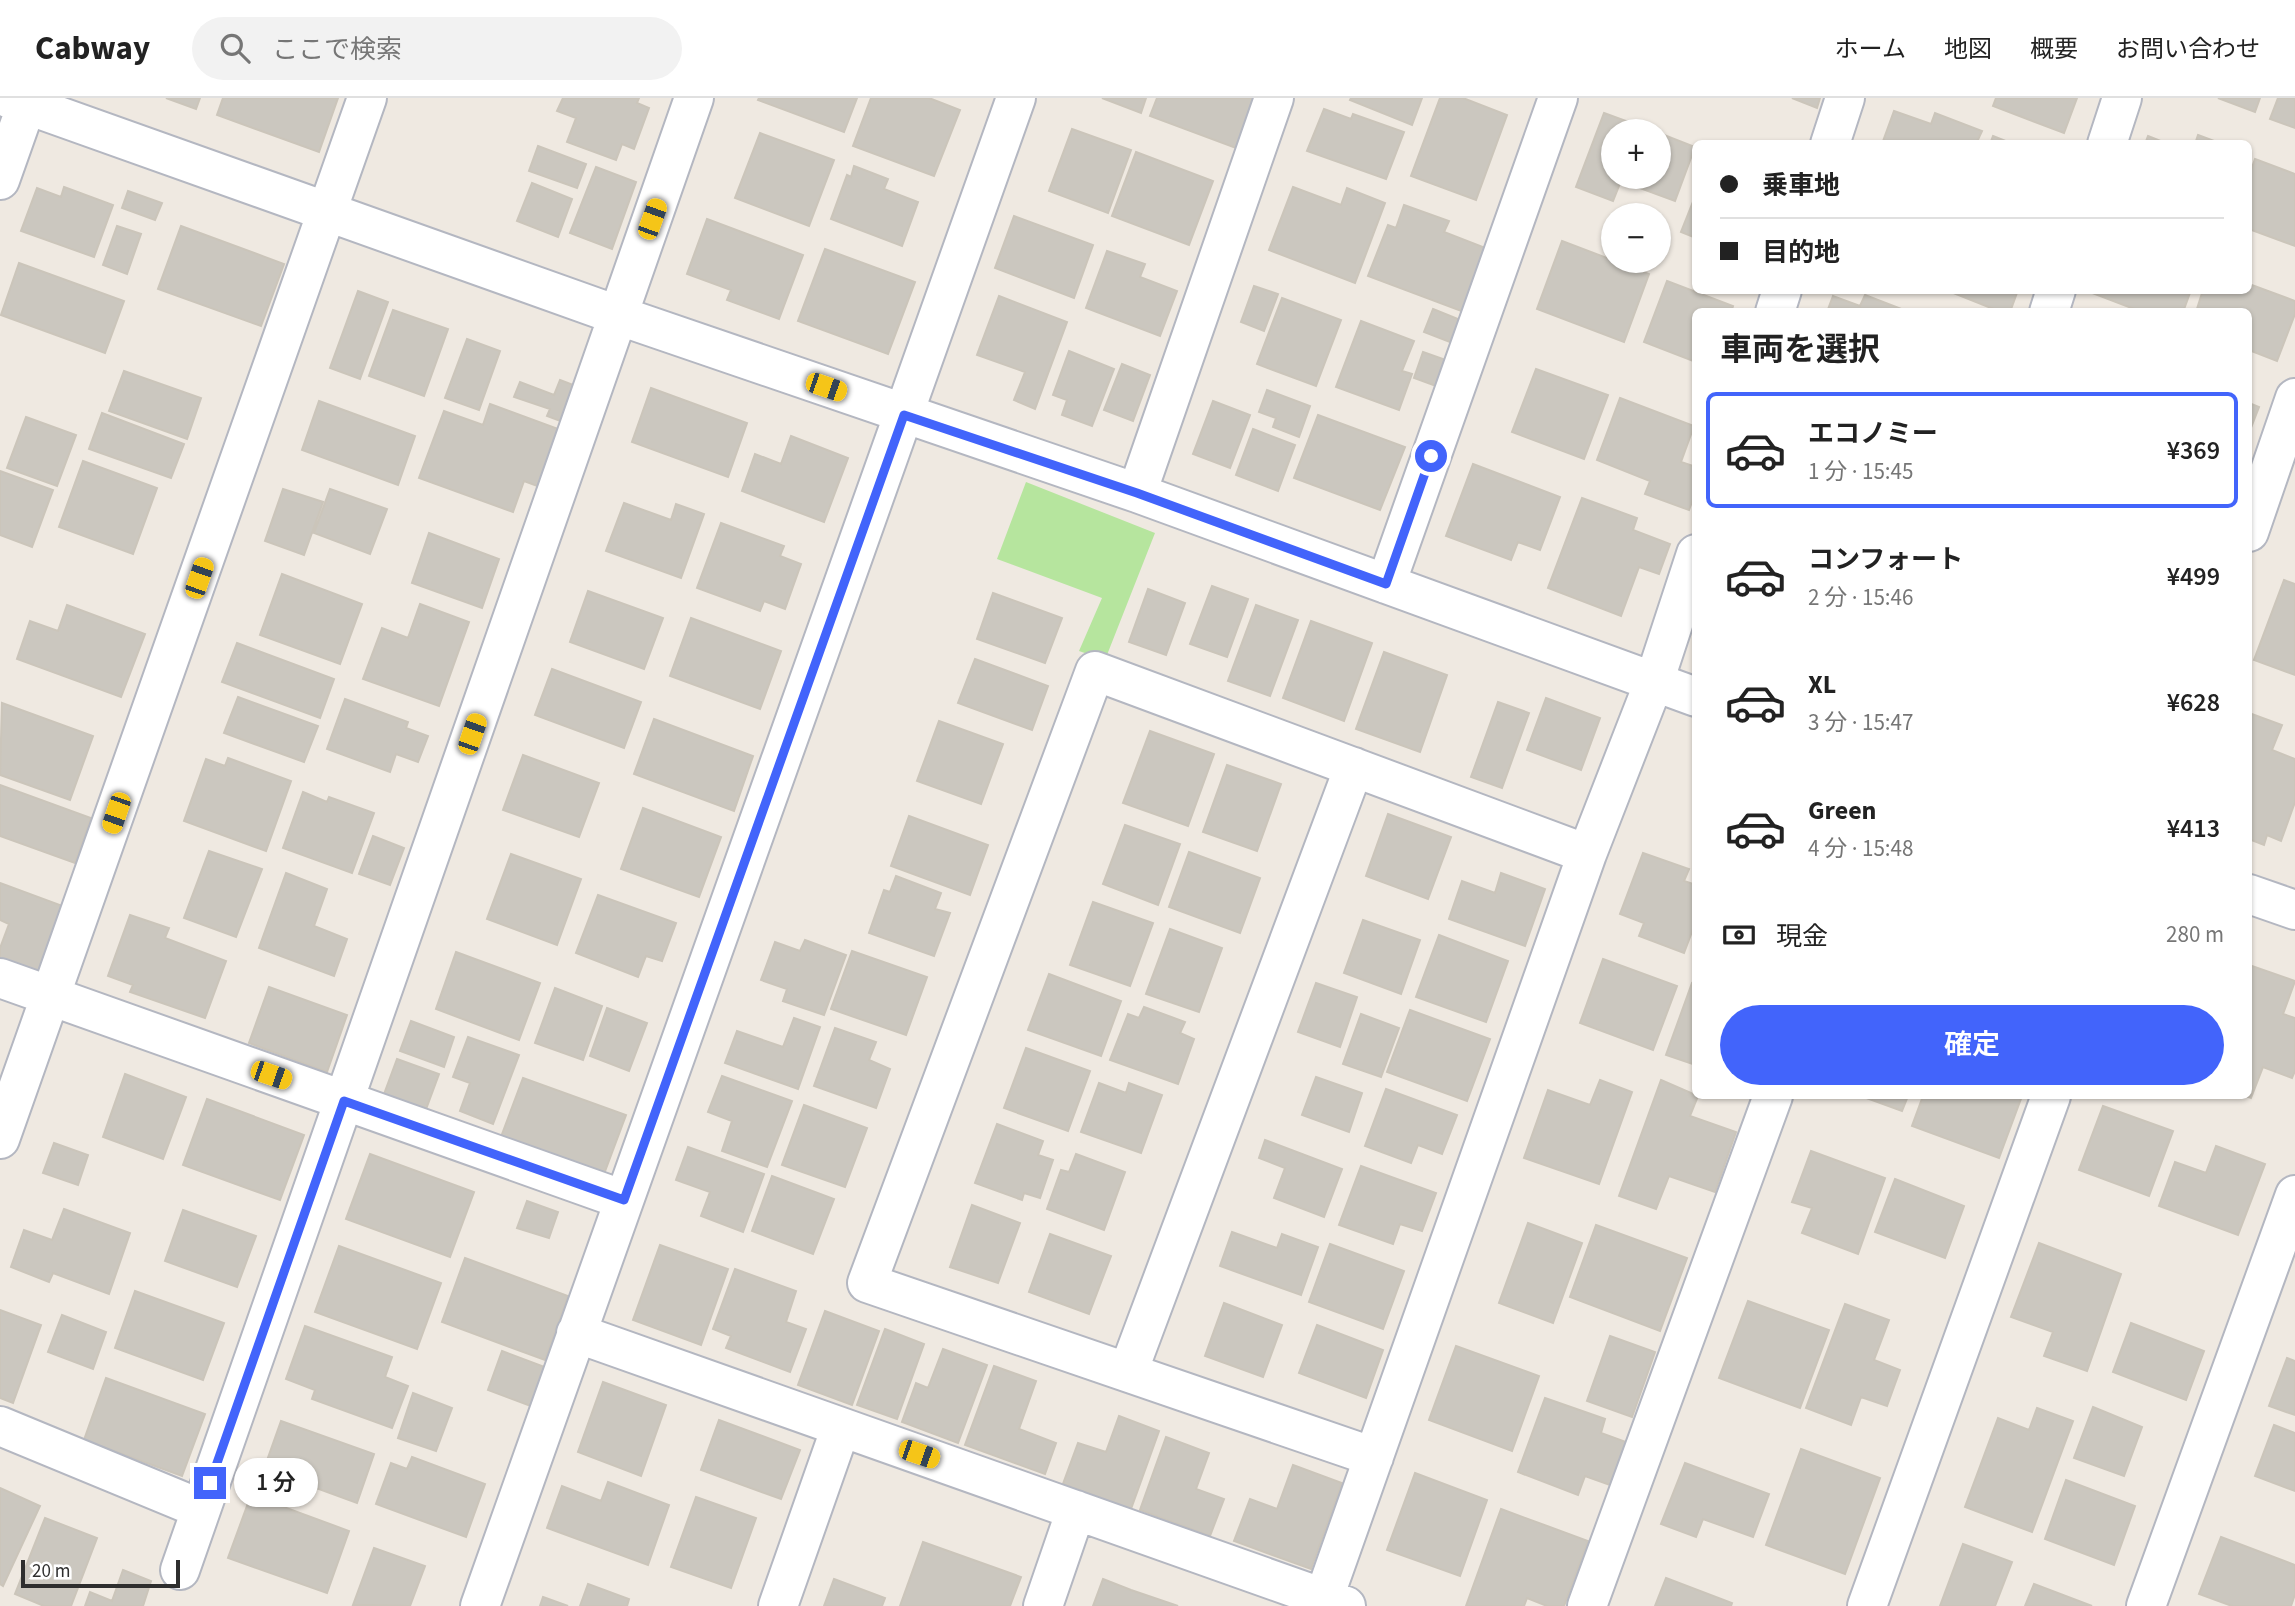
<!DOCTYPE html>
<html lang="ja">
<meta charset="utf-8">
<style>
:root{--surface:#fff;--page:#f2f2f2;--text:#222;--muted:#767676;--line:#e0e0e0;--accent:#4264fb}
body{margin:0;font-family:"Source Sans 3","Noto Sans JP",sans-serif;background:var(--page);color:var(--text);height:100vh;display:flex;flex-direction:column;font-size:26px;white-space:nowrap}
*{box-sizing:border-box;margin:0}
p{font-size:23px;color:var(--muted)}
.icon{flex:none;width:38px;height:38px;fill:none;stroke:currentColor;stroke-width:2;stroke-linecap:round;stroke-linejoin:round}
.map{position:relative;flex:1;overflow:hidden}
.sheet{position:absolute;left:1692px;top:210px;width:560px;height:791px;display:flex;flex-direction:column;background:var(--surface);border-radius:10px;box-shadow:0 2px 5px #0004}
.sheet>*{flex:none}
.banner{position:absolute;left:1692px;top:42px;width:560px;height:154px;border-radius:10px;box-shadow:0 2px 5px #0004;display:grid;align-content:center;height:154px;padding:0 28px;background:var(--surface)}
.fabs{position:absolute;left:1601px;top:21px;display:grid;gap:14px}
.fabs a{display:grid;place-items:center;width:70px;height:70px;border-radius:50%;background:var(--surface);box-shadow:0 2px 5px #0004;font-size:35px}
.scale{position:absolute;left:21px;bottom:18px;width:159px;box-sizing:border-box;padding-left:7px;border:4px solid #2e2e2e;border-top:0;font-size:19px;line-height:24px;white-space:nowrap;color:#2e2e2e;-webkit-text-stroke:5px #fff;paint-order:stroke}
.end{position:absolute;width:32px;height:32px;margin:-16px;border:9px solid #4264fb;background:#fff;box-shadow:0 0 0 4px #fff}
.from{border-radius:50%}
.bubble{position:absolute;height:49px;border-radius:24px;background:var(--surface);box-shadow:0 2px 5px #0004;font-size:23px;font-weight:600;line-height:49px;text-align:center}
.car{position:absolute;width:21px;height:42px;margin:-21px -10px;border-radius:9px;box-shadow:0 0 5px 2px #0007;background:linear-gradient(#f5c518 24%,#345 0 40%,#f5c518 0 76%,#345 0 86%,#f5c518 0)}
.banner b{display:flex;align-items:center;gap:24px;height:66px;font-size:26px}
.banner b+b{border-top:2px solid var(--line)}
.banner i{width:18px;height:18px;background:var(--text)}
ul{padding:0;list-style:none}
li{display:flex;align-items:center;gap:21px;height:116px;margin:0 14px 10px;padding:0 14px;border:4px solid transparent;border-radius:10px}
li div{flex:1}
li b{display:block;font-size:26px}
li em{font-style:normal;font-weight:600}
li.current{border-color:var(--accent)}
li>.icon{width:63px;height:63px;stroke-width:1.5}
h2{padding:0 28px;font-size:32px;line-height:84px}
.pay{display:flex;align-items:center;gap:18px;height:77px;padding:0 28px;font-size:26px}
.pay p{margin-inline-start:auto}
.cta{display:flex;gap:14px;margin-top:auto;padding:14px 28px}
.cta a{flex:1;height:80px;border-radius:42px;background:var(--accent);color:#fff;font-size:28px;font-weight:600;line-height:80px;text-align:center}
header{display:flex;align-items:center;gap:42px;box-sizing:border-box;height:98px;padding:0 35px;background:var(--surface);border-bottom:2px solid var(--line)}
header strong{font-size:33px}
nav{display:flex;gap:38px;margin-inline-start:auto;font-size:24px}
.search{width:490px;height:63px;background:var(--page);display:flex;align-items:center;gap:18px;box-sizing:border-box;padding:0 24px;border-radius:38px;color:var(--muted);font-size:26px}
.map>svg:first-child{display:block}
.green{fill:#b6e59e}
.building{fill:#cbc7bf;stroke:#cbc5ba;stroke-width:2}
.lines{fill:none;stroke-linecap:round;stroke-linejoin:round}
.minor-casing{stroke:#b4b7c1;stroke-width:42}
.minor{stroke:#fff;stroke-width:38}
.route{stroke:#4264fb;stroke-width:9}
</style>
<header>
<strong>Cabway</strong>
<div class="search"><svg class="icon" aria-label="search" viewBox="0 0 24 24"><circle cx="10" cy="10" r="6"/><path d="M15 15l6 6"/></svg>ここで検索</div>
<nav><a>ホーム</a><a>地図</a><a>概要</a><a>お問い合わせ</a></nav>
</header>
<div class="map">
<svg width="2295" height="1508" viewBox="0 0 2295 1508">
<rect width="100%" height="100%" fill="#efe9e1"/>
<path class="green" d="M1026,384L1155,435L1105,562L1079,553L1102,500L997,461Z"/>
<path class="building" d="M166,0H200L196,11Z
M223,0H338L319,54L217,17Z
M563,0H639L637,5L649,10L634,51L622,46L616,62L567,44L576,20L557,13Z
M759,0H857L844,34L758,2Z
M871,0H929L960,12L934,78L853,48Z
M1102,0H1146L1141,15Z
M1157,0H1255L1236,50L1150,18Z
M1351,0H1422L1412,27L1350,2Z
M1440,0H1463L1507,17L1476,102L1411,78Z
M1792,0H1820L1817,10Z
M1996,0H2077L2064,35L1993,8Z
M2218,0H2260L2255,14Z
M2278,0H2295V30L2270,21Z
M1324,11L1351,21L1353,16L1404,34L1386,81L1307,53Z
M1894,13L1931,26L1935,15L1982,33L1976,46H1882Z
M1604,15L1653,33H1614V79H1659V35L1695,49L1675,103L1621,83L1613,103L1576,89Z
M1072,31L1131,52L1108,115L1049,93Z
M760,35L834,62L809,128L735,100Z
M2198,37L2222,46H2195Z
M1993,38L2013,46H1990Z
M2148,38L2168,46H2145Z
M538,48L586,66L577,90L529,73Z
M1136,54L1213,83L1189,147L1112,118Z
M2255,61L2295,76V148L2249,131V78Z
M854,68L888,81L884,91L918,104L902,148L831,121L847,77L851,79Z
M596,69L636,84L612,151L570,135Z
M532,85L572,101L558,139L517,123Z
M64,89L113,107L94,159L21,133L37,90L61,99Z
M1293,89L1341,107L1347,90L1385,105L1355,185L1269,152Z
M128,93L162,105L155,122L122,110Z
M1696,96V140L1681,134Z
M1404,107L1449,123L1444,134L1488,151L1464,214L1368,178L1388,127L1396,130Z
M1014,118L1093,147L1074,200L995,170Z
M707,121L803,157L779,221L727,202L731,192L687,176Z
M117,128L141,136L127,176L103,167Z
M181,128L284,166L261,228L158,191Z
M1562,143L1649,176L1624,244L1537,211Z
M825,151L915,184L888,256L798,223Z
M1107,153L1145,166L1140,179L1177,193L1160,238L1086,210Z
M19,165L124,203L105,255L1,217Z
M1667,183L1733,208L1731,214H1696V264L1644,244Z
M2249,186L2295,203V216L2277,263L2249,252V214H2196L2203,192H2249Z
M1254,188L1278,196L1264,233L1241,224Z
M1946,192H2018L2010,214H2001Z
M2093,192H2191L2183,214H2142L2092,195Z
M358,193L388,204L360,281L330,270Z
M1865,197L1909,214H1827L1833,198L1860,208Z
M999,198L1067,224L1035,311L1014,302L1025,274L977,257Z
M1282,200L1341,222L1316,288L1257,266Z
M1433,211L1463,223L1455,246L1424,234Z
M393,212L448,231L424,298L369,278Z
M1361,223L1414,243L1402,273L1412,276L1399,312L1336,289Z
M467,241L500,253L479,312L445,300Z
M1069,253L1114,271L1092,328L1062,317L1067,302L1053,297Z
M1423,254L1446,262L1436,288L1414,280Z
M1122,266L1150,277L1133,323L1104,312Z
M1536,271L1608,297L1584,361L1512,334Z
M124,273L201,300L187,341L109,313Z
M560,282L576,288L563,324L547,318L550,311L514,299L520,284L554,297Z
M651,290L747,325L728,379L632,344Z
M1267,292L1310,308L1299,339L1273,329L1276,320L1259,314Z
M1620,300L1694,328L1681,364L1696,369V393L1689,412L1645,396L1650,383L1597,362Z
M319,303L415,338L398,387L302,352Z
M1213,303L1250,317L1230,370L1193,356Z
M2249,305L2259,309L2249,335Z
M490,306L561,332L540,389L524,383L513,414L419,380L444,313L483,327Z
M102,315L184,346L171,380L89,351Z
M1318,317L1405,349L1380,412L1294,380Z
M26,319L76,337L57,388L7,370Z
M1253,331L1295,347L1278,393L1236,377Z
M791,338L848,360L824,424L742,393L755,356L781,366Z
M83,363L157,390L133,456L59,429Z
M1473,366L1560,399L1540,452L1518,444L1511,462L1446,438Z
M0,373L53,392L32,449L0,437Z
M283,391L323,404L304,457L265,443Z
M330,391L387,411L370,456L314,435Z
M1582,400L1637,420L1633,432L1670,446L1659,476L1639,469L1621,518L1548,490Z
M624,405L671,422L676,406L704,416L681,480L606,453Z
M721,425L784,448L780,458L801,466L785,511L764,503L760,513L697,490Z
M429,435L499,461L482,510L412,485Z
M282,476L362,506L340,566L260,537Z
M2284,482L2295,486V577L2254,562Z
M1212,488L1248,501L1227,559L1190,546Z
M1148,491L1185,505L1166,557L1129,544Z
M588,493L663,520L644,571L570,544Z
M993,495L1062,520L1045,565L977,541Z
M420,506L469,524L439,608L363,581L382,530L408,540Z
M67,507L145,536L121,599L17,561L30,523L58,533Z
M1256,507L1298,522L1270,598L1228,583Z
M691,520L781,553L760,611L670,578Z
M1311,523L1372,545L1344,623L1283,600Z
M237,545L334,581L320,620L222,584Z
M1384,554L1447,577L1420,654L1356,631Z
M975,561L1048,588L1032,632L958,605Z
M552,571L641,604L624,650L535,617Z
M238,599L318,628L304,664L224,635Z
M1546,600L1600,620L1581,672L1527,652Z
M345,601L408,624L406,630L428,638L418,664L396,656L390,674L327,651Z
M1498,604L1529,615L1502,690L1471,679Z
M2,605L93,638L70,702L0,677Z
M2249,615L2282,627L2272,652L2295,661V704L2281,743L2267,737L2264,747L2249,741Z
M654,621L753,658L734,713L634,676Z
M939,623L1003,646L981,706L917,683Z
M1150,633L1214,656L1188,728L1123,705Z
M523,657L599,685L579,739L503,712Z
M228,660L291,683L266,753L184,723L206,661L225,668Z
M1227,667L1281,686L1257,753L1203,734Z
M0,687L91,720L75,765L0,738Z
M303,694L327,704L329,699L374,715L352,775L283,750Z
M643,710L721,739L699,799L621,771Z
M1388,716L1451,739L1428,801L1366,778Z
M909,718L988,747L970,797L891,768Z
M1125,727L1180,746L1158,807L1103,786Z
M373,738L404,750L390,787L359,776Z
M209,753L262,771L236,839L184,820Z
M1189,754L1260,780L1240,835L1169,809Z
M1643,755L1689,771L1684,783L1696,787V823L1684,855L1639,838L1644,825L1620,816Z
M511,756L581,781L557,847L487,821Z
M286,775L327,791L314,828L347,841L334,878L259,850Z
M1501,775L1545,791L1525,848L1449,821L1462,783L1495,795Z
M896,778L941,795L935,811L950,815L934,858L869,835L884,792L890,794Z
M0,785L68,810L44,878L0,862V850L9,826L0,822Z
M598,797L676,825L662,863L646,858L638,879L576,855Z
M1093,804L1153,825L1130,888L1070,867Z
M130,817L169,830L165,840L226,863L205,920L130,894L133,887L108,878Z
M1363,822L1420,842L1401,896L1344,875Z
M1170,831L1222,850L1199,914L1146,896Z
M1439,837L1508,863L1486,924L1416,899Z
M805,842L846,857L824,917L783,903L787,891L761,882L775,844L800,853Z
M852,853L927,879L906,937L831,911Z
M456,854L540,885L519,942L436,911Z
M1603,861L1677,888L1653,952L1580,925Z
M2249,867L2295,883L2283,916L2295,920V973L2292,980L2263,969L2251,1000L2246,998H2249Z
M1049,876L1121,903L1101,958L1028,932Z
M1316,885L1357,899L1340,949L1298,934Z
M1692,885L1696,886V967L1666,957Z
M269,889L347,917L327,974L249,945Z
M555,890L602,908L583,962L535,945Z
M1144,909L1185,924L1180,935L1194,941L1178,986L1110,962L1128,916L1139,920Z
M607,910L647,925L629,973L590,958Z
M1410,912L1490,941L1467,1003L1387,974Z
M1361,916L1399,930L1381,979L1343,966Z
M794,920L820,929L798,991L725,965L737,933L783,949Z
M411,923L454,939L444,969L400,953Z
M835,930L876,944L869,962L890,971L876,1010L814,988Z
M468,939L519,957L493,1026L460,1013L470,985L453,979Z
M1026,950L1090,973L1068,1033L1004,1010Z
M397,961L439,976L425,1014L383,999Z
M125,976L186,999L163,1061L103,1039Z
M722,978L792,1003L767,1069L722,1053L732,1023L708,1014Z
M1316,979L1362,995L1349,1034L1302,1017Z
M523,980L626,1017L604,1076L501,1039Z
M1600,982L1632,994L1599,1086L1524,1060L1548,992L1590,1007Z
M1661,982L1698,998L1690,1018L1736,1034L1715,1094L1669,1078L1656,1111L1619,1098Z
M1099,985L1126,995L1129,985L1162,997L1141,1055L1081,1034Z
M1386,991L1457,1017L1442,1056L1418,1047L1411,1065L1365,1048Z
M1861,998H1908L1902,1013Z
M1923,998H2022L1999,1060L1912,1028Z
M207,1001L304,1037L280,1102L183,1067Z
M804,1007L867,1030L845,1089L782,1067Z
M2103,1008L2173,1033L2149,1098L2079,1072Z
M997,1026L1043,1043L1038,1057L1053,1062L1040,1100L1024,1095L1022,1102L975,1085Z
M1265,1042L1342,1071L1324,1119L1274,1100L1285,1070L1259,1060Z
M54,1045L88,1057L78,1087L43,1075Z
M2216,1048L2265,1066L2238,1137L2159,1108L2175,1064L2206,1075Z
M688,1049L764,1076L743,1134L701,1118L710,1094L676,1082Z
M1811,1053L1885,1080L1858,1156L1802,1135L1812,1110L1792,1104Z
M370,1056L474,1094L450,1159L346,1121Z
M1076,1056L1125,1074L1104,1132L1047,1111L1061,1072L1069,1074Z
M1361,1068L1436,1095L1422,1133L1400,1126L1393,1146L1339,1127Z
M772,1078L834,1101L813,1156L752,1133Z
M1895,1081L1964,1108L1945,1160L1875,1134Z
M527,1103L558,1114L549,1140L517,1130Z
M972,1107L1020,1125L998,1185L950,1169Z
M64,1111L130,1135L109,1196L53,1175L49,1184L11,1169L24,1132L52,1142Z
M183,1112L256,1138L237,1189L165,1163Z
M1528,1125L1582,1145L1553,1225L1499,1205Z
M1596,1127L1687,1160L1660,1233L1570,1199Z
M1232,1134L1277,1150L1282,1136L1318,1149L1301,1197L1220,1168Z
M1050,1136L1111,1158L1089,1216L1029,1194Z
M2039,1145L2121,1176L2087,1273L2044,1258L2053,1234L2011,1219Z
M1330,1146L1404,1173L1383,1231L1309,1204Z
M660,1147L728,1171L701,1247L633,1222Z
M339,1148L441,1185L417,1251L315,1214Z
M465,1160L568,1198L545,1262L442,1224Z
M735,1171L796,1193L786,1224L806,1231L790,1274L726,1250L731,1238L713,1231Z
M135,1193L224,1225L203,1282L115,1250Z
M1748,1203L1829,1232L1800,1310L1719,1280Z
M1224,1205L1282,1227L1263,1279L1205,1258Z
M1845,1206L1889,1222L1874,1262L1900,1272L1887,1308L1861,1299L1851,1327L1806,1310Z
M0,1212L41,1227L13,1305L0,1300Z
M825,1213L879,1233L852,1307L798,1287Z
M62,1217L106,1234L93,1271L48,1254Z
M2131,1225L2204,1253L2186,1302L2113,1274Z
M1317,1227L1383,1252L1366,1300L1299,1275Z
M305,1228L392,1259L385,1279L408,1288L392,1330L312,1301L315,1292L286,1281Z
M885,1231L924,1246L897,1321L857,1307Z
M1610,1238L1655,1254L1632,1319L1587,1303Z
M1456,1248L1539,1278L1512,1353L1429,1322Z
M943,1251L987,1267L958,1345L902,1324L916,1285L928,1290Z
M502,1253L550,1271L536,1310L488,1292Z
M2287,1260L2295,1263V1317L2269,1308Z
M994,1268L1036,1283L1019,1331L1056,1345L1045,1376L965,1347Z
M106,1280L205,1316L182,1378L84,1342Z
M603,1284L666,1307L641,1378L578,1354Z
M413,1295L452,1310L436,1353L398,1340Z
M1545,1300L1605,1321L1601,1335L1626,1344L1610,1387L1585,1378L1578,1397L1518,1374Z
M2093,1309L2142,1329L2124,1378L2074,1360Z
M2037,1310L2073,1323L2032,1434L1965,1409L1998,1320L2029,1332Z
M1119,1318L1159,1333L1131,1411L1063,1386L1078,1345L1106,1354Z
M719,1322L800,1352L781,1401L701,1372Z
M281,1323L374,1356L357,1405L264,1371Z
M2274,1327L2295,1335V1393L2255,1378Z
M1166,1339L1209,1355L1196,1391L1224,1401L1210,1438L1140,1412Z
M1801,1351L1880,1380L1845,1476L1766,1447Z
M412,1359L485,1386L466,1439L376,1406L391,1365L407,1371Z
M1685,1365L1769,1396L1753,1439L1703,1421L1696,1439L1661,1426Z
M1293,1367L1342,1385L1311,1471L1234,1443L1250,1401L1277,1411Z
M1415,1375L1487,1402L1460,1478L1387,1452Z
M2066,1382L2135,1408L2114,1467L2045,1441Z
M608,1384L669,1407L648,1467L547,1430L562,1388L601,1403Z
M0,1390L40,1408L3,1488L0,1486Z
M251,1397L349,1433L327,1495L228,1460Z
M696,1399L756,1420L731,1490L671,1469Z
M1501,1411L1588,1443L1564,1508H1547L1527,1500L1524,1508H1466Z
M45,1420L97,1440L71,1508H44L15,1496Z
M2221,1439L2295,1467V1496L2291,1508H2232L2199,1496Z
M923,1444L1021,1479L1010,1508H900Z
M1963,1446L2012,1464L1995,1508H1940Z
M374,1450L425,1468L410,1508L353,1507Z
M123,1472L151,1483L143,1508H85L90,1494L112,1503Z
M1666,1480L1732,1505L1731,1508H1655Z
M834,1481L885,1500L882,1508H824Z
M1103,1481L1131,1492L1178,1508H1093Z
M588,1486L629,1501L627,1508H580Z
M2034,1486L2092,1508H2025Z
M543,1499L568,1508H540Z"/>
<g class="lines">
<defs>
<path id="minor" d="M8,0L617,217L1137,395L1696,599
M1830,46L1845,0
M2107,46L2122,0
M0,82L29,0
M1775,214L1782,192
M2049,214L2056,192
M1137,395L1274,0
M2249,434L2295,300
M1386,486L1558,0
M2249,796L2295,812
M0,880L624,1102
M0,1041L367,0
M576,1235L1346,1508
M1128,1274L1354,669
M0,1328L201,1411
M1374,1359L867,1185L1095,573L1587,756
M180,1472L694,0
M480,1508L1016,0
M778,1508L841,1329
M1043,1508L1076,1412
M1321,1508L1587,756L1654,584L1696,456
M1587,1508L1773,998
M1867,1508L2051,998
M2146,1508L2295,1097"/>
</defs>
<use href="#minor" class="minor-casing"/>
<use href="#minor" class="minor"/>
</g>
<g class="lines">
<path class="route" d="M210,1385L344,1003L624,1102L904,317L1137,395L1386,486L1431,358"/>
</g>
</svg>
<div class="fabs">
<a>+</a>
<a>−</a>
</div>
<div class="scale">20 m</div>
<i class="end from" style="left:1431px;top:358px"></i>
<i class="end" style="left:210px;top:1385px"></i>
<div class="bubble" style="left:234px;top:1360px;width:84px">1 分</div>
<i class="car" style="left:652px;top:121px;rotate:20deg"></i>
<i class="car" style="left:826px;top:289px;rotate:109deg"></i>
<i class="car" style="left:199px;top:480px;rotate:19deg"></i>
<i class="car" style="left:472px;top:636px;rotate:19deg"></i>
<i class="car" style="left:116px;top:715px;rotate:199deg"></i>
<i class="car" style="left:271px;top:977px;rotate:109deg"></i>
<i class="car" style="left:919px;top:1356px;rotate:109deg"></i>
<div class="banner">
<b><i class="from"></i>乗車地</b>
<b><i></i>目的地</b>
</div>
<section class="sheet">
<h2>車両を選択</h2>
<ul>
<li class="current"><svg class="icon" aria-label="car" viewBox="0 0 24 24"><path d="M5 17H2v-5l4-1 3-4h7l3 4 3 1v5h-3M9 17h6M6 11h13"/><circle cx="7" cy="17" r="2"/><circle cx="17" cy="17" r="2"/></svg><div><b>エコノミー</b><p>1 分 · 15:45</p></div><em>¥369</em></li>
<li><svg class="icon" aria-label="car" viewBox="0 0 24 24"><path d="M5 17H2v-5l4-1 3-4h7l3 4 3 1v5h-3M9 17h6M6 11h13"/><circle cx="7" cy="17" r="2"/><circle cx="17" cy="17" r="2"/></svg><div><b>コンフォート</b><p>2 分 · 15:46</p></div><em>¥499</em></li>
<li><svg class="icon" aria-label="car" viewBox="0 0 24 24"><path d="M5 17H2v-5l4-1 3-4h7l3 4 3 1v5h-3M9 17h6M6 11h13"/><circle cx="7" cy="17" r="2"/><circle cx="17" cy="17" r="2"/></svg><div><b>XL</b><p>3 分 · 15:47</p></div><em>¥628</em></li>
<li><svg class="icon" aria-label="car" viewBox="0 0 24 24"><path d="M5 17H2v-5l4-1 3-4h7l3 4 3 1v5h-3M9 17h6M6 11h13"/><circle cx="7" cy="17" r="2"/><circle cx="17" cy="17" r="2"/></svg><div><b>Green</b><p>4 分 · 15:48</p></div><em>¥413</em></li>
</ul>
<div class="pay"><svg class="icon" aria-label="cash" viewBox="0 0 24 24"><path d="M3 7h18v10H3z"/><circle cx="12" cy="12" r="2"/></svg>現金<p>280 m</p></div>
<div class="cta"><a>確定</a></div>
</section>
</div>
